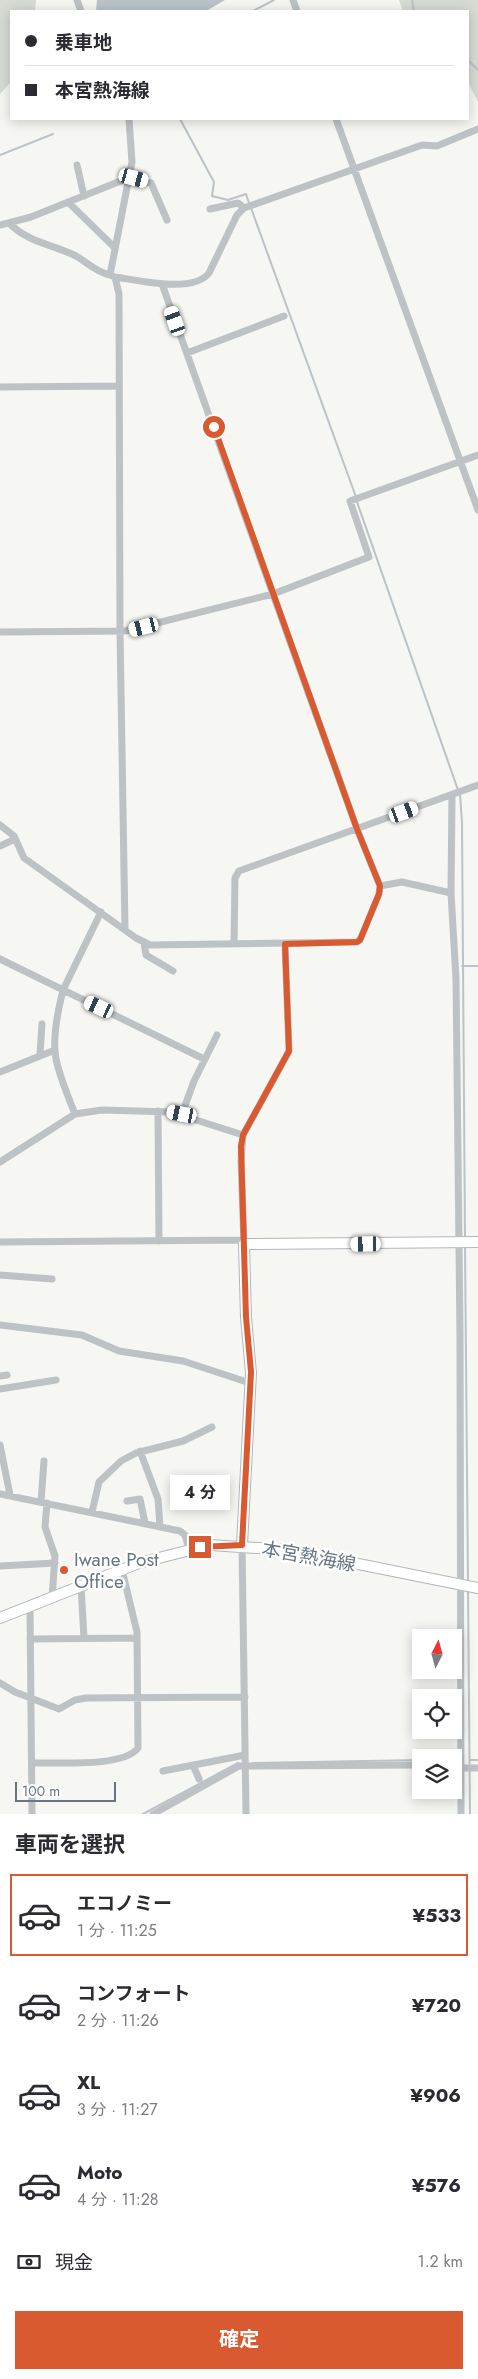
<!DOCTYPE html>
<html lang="ja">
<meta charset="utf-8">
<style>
:root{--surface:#fff;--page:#f7f7f7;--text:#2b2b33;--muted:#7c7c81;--line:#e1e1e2;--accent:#d95931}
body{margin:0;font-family:Jost,"Noto Sans JP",sans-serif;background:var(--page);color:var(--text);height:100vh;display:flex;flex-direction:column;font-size:19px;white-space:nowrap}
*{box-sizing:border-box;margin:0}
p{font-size:16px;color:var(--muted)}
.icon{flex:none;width:28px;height:28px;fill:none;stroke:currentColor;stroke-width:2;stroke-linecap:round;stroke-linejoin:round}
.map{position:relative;height:1814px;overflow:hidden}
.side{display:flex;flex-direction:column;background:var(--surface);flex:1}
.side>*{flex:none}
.banner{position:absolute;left:10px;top:10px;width:459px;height:110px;border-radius:0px;box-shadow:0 2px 12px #0003;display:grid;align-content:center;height:110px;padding:0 15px;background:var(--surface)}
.needle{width:32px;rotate:6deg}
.tools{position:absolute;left:412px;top:1629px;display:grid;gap:10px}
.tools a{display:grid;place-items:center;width:50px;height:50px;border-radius:0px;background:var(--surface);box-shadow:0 2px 12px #0003;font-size:25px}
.scale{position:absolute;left:15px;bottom:12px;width:101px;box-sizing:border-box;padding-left:5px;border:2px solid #677683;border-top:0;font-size:14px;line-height:18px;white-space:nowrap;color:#677683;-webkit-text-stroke:4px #fff;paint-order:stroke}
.end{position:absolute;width:22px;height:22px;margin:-11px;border:6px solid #d95931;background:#fff;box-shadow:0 0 0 2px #fff}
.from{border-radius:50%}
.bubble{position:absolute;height:35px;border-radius:0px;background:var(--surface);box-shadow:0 2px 12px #0003;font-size:16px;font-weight:700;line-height:35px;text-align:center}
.car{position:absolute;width:15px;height:30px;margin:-15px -8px;border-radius:6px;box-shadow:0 0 4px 1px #0007;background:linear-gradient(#fff 24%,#345 0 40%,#fff 0 76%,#345 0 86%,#fff 0)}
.banner b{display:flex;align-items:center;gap:18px;height:48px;font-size:19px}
.banner b+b{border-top:1px solid var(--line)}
.banner i{width:12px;height:12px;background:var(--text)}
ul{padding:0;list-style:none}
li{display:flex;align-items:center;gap:15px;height:82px;margin:0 10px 8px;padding:0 5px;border:2px solid transparent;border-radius:0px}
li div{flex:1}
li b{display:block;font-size:19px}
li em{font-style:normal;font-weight:700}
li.active{border-color:var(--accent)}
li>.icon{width:45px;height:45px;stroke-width:1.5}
h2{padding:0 15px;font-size:22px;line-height:60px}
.pay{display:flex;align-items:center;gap:12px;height:55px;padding:0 15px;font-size:19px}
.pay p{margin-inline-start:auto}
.primary-button{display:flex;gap:10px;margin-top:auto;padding:10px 15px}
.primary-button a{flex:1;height:58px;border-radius:0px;background:var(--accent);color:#fff;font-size:20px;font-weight:700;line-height:58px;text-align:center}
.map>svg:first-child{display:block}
.green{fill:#d6dbd3}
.water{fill:#b9c3c8}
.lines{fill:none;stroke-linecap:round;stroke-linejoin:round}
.stream{stroke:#b9c3c8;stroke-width:2}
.secondary-casing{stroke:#b2b7bc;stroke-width:12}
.primary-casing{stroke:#b1b6ba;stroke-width:12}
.street{stroke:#bdc2c5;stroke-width:7}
.secondary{stroke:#fff;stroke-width:10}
.primary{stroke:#fff;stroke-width:10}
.route{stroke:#d95931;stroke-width:6}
.poi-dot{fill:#d95931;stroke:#fff;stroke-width:2}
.labels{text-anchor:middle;stroke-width:5;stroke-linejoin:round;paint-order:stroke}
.street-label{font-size:19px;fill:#677683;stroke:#fff}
.poi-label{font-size:19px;fill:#677683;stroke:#fff;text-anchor:start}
</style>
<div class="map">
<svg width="478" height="1814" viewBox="0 0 478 1814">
<rect width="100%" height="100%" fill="#f6f6f3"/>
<path class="green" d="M0,0H36L35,11H11V82L0,94Z
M399,0H478V102L468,82V11H403Z"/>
<path class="water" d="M97,0H225L206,11H96Z"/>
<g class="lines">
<path class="stream" d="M412,0L414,11
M253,11L274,0
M468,60L478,70
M180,119L214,182L212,196L228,200L246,194L249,203
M0,155L53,134
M251,208L356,497
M357,502L458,790
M460,794L462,823L465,1239
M462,966H478
M465,1246L468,1582
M468,1589L470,1814
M470,1760H478
M253,1763L421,1760
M143,1814L238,1763"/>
<defs>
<path id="secondary" d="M242,1545L251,1373L246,1317L244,1244L478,1242"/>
<path id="primary" d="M0,1618L139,1563L210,1545L289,1550L478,1588"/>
</defs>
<use href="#secondary" class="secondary-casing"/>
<use href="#primary" class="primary-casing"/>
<path class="street" d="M77,0L81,11
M293,0L297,11
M336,119L478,510
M77,165L84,196
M69,203L114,247
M210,209L238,203L244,208
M9,223C27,242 54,245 76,256C88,263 96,272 110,275
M0,225L31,217L128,178L151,183L167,220
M115,277C138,280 193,294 209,273L237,215L244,208L422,145L437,146L478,129
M187,353L284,316
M0,387L119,386
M0,632L125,631L273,594L369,557L350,501L478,455
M452,795L451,893L456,979L460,1335L461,1814
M0,825L14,836L24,858L136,938L150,945L357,942L360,940L379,894L380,886L357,829L162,284
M0,846L15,839
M380,886L402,882L451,893
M125,929L120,631L119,294L115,277L110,275L132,162L129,119
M144,943L146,955L173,971
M234,944L235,878L239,871L478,785
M0,959L204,1059
M40,1054L42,1024
M0,1072L55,1050
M158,1111L159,1241
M75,1114C68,1096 60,1078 56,1059C52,1038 58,1011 63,990L101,912
M182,1114L194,1081L217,1035
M0,1162L75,1114L102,1110L171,1112L243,1135
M0,1242L244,1240
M244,1244L241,1161L243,1135L289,1051L285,944
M0,1275L52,1279
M0,1325L82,1335L119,1351L183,1361L250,1383
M0,1376L7,1375
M0,1389L56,1380
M0,1445L10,1495
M140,1451L158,1499L160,1527
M0,1494L180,1531L185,1535L189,1549
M127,1501L140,1499L145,1523
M41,1502L44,1461
M47,1503L45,1527L55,1556L52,1598
M92,1512L99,1482L121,1461L136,1453L183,1441L212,1427
M242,1545L246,1814
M0,1566L55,1563
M81,1586L84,1638
M30,1607L32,1814
M30,1639L137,1638
M0,1683L15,1692L59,1709L75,1700L86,1698L245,1697
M32,1763C56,1762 123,1768 138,1748L137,1632L122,1570
M193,1765L199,1779
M454,1765L460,1768H478
M163,1771L245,1755
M153,1814L239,1766L421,1765"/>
<use href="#secondary" class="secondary"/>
<use href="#primary" class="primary"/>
</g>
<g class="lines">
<path class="route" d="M200,1547L242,1545L251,1372L246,1317L241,1146L243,1135L289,1051L285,944L357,942L360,940L379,894L380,886L357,829L214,427"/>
</g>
<circle class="poi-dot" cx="64" cy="1570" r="5"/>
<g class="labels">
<g class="street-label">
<text transform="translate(309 1556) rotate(10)" y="7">本宮熱海線</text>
</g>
<g class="poi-label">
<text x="74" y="1566">Iwane Post<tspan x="74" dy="22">Office</tspan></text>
</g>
</g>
</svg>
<div class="tools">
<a><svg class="needle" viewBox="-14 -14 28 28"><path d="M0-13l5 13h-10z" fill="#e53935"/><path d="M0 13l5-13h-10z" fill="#7c7c81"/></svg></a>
<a><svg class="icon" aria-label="locate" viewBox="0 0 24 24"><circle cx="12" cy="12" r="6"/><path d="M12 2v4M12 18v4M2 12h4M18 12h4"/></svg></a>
<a><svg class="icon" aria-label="layers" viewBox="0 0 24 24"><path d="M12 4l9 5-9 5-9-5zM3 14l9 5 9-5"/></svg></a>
</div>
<div class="scale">100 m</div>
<i class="end from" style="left:214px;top:427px"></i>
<i class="end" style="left:200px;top:1547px"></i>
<div class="bubble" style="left:170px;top:1475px;width:60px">4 分</div>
<i class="car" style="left:134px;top:178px;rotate:105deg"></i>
<i class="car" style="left:175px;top:321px;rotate:340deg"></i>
<i class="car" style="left:144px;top:627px;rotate:256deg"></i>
<i class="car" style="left:404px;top:812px;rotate:70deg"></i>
<i class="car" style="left:99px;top:1007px;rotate:295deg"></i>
<i class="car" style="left:182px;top:1114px;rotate:281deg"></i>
<i class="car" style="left:366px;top:1244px;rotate:269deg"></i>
<div class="banner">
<b><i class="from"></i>乗車地</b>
<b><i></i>本宮熱海線</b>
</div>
</div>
<section class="side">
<h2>車両を選択</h2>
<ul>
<li class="active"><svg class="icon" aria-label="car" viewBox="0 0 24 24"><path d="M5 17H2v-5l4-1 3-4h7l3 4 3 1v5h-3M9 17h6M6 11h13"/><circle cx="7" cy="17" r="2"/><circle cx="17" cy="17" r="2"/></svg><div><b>エコノミー</b><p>1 分 · 11:25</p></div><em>¥533</em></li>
<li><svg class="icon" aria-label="car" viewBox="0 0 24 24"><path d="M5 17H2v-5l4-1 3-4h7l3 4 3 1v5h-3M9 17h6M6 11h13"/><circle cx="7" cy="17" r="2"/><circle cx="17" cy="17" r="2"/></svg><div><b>コンフォート</b><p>2 分 · 11:26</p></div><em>¥720</em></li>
<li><svg class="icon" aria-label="car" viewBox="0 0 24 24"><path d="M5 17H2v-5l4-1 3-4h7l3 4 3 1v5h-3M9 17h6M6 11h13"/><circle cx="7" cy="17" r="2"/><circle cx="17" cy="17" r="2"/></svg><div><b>XL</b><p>3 分 · 11:27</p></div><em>¥906</em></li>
<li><svg class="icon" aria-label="car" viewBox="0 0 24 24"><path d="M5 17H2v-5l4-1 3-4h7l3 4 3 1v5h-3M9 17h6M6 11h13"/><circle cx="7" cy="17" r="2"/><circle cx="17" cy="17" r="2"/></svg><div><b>Moto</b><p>4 分 · 11:28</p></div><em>¥576</em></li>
</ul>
<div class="pay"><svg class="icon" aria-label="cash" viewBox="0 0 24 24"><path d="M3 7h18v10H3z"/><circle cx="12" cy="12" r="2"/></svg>現金<p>1.2 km</p></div>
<div class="primary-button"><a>確定</a></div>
</section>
